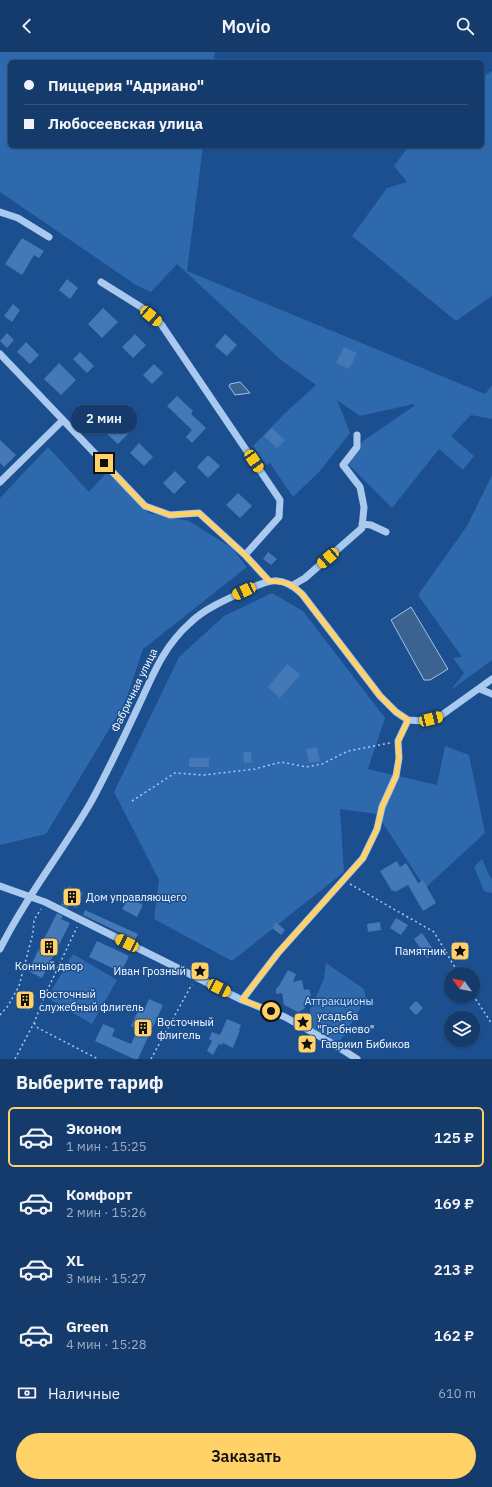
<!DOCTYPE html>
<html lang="ru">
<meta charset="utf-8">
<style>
:root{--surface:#143b6b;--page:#214673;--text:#f1f3f6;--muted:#9dadc1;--line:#33557e;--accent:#ffd166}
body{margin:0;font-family:"IBM Plex Sans",sans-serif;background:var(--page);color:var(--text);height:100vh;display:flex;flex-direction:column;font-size:15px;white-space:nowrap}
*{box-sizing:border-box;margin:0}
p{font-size:13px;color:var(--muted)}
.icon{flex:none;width:22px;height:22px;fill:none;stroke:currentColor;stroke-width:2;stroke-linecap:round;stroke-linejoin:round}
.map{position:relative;height:1007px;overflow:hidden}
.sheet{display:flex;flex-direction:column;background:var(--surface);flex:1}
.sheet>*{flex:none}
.top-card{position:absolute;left:8px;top:8px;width:476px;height:88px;border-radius:6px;box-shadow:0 1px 3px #0004,0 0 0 1px var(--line);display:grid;align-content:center;height:88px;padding:0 16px;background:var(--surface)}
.needle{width:26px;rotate:303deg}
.fabs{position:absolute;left:444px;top:915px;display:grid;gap:8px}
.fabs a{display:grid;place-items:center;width:36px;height:36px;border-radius:50%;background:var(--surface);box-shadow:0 1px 3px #0004,0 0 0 1px var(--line);font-size:20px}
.end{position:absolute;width:18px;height:18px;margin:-9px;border:5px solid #ffd166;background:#111;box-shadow:0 0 0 2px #111}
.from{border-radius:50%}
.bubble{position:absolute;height:28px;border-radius:14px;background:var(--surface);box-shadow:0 1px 3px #0004,0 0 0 1px var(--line);font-size:13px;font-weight:600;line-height:28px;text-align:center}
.car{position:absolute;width:12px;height:24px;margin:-12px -6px;border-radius:5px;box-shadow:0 0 3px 1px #0007;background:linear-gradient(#f5c518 24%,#345 0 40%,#f5c518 0 76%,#345 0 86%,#f5c518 0)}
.top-card b{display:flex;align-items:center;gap:14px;height:38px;font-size:15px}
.top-card b+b{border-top:1px solid var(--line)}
.top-card i{width:10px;height:10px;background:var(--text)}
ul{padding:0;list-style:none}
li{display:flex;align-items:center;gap:12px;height:60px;margin:0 8px 6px;padding:0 8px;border:2px solid transparent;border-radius:6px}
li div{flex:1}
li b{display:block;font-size:15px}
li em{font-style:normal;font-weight:600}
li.active{border-color:var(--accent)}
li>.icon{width:36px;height:36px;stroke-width:1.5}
h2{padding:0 16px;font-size:18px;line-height:48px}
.pay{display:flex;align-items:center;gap:10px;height:44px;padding:0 16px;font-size:15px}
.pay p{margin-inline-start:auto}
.action{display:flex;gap:8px;margin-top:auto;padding:8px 16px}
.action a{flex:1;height:46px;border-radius:24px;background:var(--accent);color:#111;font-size:16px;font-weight:600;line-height:46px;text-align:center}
header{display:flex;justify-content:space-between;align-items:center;height:52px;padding:0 16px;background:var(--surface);font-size:18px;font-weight:600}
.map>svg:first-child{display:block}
.green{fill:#2e69ad}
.water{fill:#3c6290;stroke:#9cc4f0}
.building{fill:#4478b7}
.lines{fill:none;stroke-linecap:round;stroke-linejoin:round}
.path{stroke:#a9c9ee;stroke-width:1.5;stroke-dasharray:2 3;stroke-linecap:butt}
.minor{stroke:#a9c9ee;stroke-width:7}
.route{stroke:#ffd166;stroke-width:5}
.labels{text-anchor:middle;stroke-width:3;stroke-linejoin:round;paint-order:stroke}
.street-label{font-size:11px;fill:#fff;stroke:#1b4f8f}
.poi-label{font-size:11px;fill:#fff;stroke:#1b4f8f;text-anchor:start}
.park-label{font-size:11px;fill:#cfe3fa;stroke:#1b4f8f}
</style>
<header><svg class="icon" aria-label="back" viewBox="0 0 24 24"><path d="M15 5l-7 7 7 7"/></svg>Movio<svg class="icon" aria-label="search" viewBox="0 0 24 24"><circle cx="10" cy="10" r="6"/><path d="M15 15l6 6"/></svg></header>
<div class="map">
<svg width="492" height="1007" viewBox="0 0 492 1007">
<rect width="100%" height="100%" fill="#1b4f8f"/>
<path class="green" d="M0,0H215L213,10H10V94H203L187,219L485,342L492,333V367L471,363L451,384L474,404L463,418L439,397L392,456L347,411L363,389L414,354V352L360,364L337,348L350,381L320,419L293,445L270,411L266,413L253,394L284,362L316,333L281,308L177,212L151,240L136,233L0,140Z
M492,19V244L456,269L352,184L387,136L407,130L394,114L409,94H482V25Z
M48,395L89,440L107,420L149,461L189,469L232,496L247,515L143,597L125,651L46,782L0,793V446Z
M492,423V608L451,638L464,621L453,606L462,605L418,543L467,474Z
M272,541L303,559L385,666L368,717L437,733L445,694L469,703L485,781L425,836L377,762L340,757L344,820L232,909L154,867L159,828L114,740L179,605L224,564Z
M482,807L490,825L492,827V841L484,839L474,815Z
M73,902L117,928L92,972L47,946Z
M326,911L364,937L366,947L341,988L334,989L310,976V958L324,927Z"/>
<path class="water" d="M240,330L250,341L235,343L229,334L230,332Z
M411,555L448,617L430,628H424L391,568Z"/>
<path class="building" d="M22,186L44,199L39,206L34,203L22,223L5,212Z
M67,227L78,236L70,247L59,238Z
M13,252L20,258L12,270L4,264Z
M103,256L118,270L102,286L88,272Z
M7,281L14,288L7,296L0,289Z
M135,282L146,293L133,306L122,295Z
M225,282L237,293L227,304L215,294Z
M26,290L39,303L30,312L17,300Z
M344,295L357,301L349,317L336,311Z
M80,300L94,314L87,321L73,307Z
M59,311L76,328L61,343L44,327Z
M154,312L163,321L152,332L143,323Z
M177,344L193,359L191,362L206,376L192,391L186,385L192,378L167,354Z
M118,366L131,379L118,392L105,380Z
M272,376L285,388L277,396L264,384Z
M0,388L16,403L4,415L0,411Z
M139,391L153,405L144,414L130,401Z
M208,403L220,414L208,426L197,415Z
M175,419L186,430L174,442L163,431Z
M238,441L252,454L240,466L226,453Z
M268,500L277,507L271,513L263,507Z
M287,612L300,623L280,646L268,635Z
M317,695L320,709L309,711L306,697Z
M243,700H251L252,711H244Z
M189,706H209V715H189Z
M397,809L400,815L406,811L418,831L423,828L436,851L423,859L408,833L395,840L394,838L392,839L380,819Z
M69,834L83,841L76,856L69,852L67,856L61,853Z
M129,845L143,853L137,865L122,857Z
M85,858L138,882L135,888L83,863Z
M57,861L63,864L61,867L70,871L42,926L28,919Z
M396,866L408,873L401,883L390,876Z
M276,870L285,878L281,883L272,876Z
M380,870L381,878L368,880L367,872Z
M422,881L435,900L427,906L414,887Z
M97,889L129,904L121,920L89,905Z
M288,918L296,922L293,930L302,928L304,938L309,937L311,943L304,957L298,960L284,953L282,941L276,942V937L279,934Z
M23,938L35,944L28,958L16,952Z
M149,947L163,953L138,1007H134L95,989L103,972L115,977L112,984L131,992L138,977L131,974L138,959L143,961Z
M416,949L423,956L416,963L409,956Z
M227,967L241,973L239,978H240L233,996L223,991L222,993L219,992L213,1003L207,999L212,989L209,987L212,980L220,983Z"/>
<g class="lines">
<path class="path" d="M132,749L175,721L204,723L255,717L281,710L306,715L322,712L348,699L390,691
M350,832L434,880L459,922
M473,943L492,972
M0,963L8,954L19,934L33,881L34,868L41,857
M34,971L38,976L98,1007
M15,1007L34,971L45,943L77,875
M151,1007L192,932"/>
<path class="minor" d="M0,160L18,166L49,185
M101,230L141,255L161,272L280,448L279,465L245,503
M0,302L145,454L170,463L199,461L245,503L269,529
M0,430L63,368
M362,472L371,473L386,480
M293,533L305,526L362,476L364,455L360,435L343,413L357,395V383
M480,637L492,642
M0,834L45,850L242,948L285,965L335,993L357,1007
M0,897C26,845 62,800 91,750C108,719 123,687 138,655C153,623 163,595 190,571C204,557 227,547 245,539C268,528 281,522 302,542L380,644L396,660L408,668L423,669L439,665L492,627
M242,948L278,901L363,806L377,777L382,755L396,724L399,706L398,689L408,668"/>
</g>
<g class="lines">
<path class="route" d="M104,411L145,454L170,463L199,461L245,503L269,529C286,530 290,530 302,542L380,644L396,660L408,668L398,690L399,706L396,724L382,755L377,777L363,806L278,901L242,948L271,959"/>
</g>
<defs>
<symbol id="building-square" viewBox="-11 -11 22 22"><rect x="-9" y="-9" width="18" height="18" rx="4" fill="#ffd166" stroke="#1b4f8f"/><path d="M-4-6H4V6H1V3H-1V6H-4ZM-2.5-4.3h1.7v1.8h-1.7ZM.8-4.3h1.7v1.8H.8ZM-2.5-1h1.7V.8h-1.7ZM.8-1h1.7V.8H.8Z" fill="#111"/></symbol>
<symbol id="sight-square" viewBox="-11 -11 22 22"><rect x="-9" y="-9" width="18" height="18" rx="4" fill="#ffd166" stroke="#1b4f8f"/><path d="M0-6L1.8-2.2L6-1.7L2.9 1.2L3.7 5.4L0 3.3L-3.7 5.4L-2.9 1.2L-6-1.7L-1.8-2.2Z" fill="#111"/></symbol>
</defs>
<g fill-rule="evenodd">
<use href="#building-square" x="61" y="834" width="22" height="22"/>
<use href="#building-square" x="38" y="884" width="22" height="22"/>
<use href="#sight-square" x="449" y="888" width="22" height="22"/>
<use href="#sight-square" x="189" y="908" width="22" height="22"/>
<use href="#building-square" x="14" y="937" width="22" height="22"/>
<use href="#sight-square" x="292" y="959" width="22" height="22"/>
<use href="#building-square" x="132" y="965" width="22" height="22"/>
<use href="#sight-square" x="296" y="981" width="22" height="22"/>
</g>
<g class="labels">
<g class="street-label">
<text transform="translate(134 638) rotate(-64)" y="4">Фабричная улица</text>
</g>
<g class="poi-label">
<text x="86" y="849">Дом управляющего</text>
<text x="446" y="903" text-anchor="end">Памятник</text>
<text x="49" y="918" text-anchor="middle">Конный двор</text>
<text x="186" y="923" text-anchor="end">Иван Грозный</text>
<text x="39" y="946">Восточный<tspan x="39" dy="13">служебный флигель</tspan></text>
<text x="317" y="968">усадьба<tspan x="317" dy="13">"Гребнево"</tspan></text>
<text x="157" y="974">Восточный<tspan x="157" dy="13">флигель</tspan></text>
<text x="321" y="996">Гавриил Бибиков</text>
</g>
<g class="park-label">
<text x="339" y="953">Аттракционы</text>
</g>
</g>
</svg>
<div class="fabs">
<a><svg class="needle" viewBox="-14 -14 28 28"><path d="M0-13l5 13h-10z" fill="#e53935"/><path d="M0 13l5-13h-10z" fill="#9dadc1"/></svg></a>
<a><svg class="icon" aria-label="layers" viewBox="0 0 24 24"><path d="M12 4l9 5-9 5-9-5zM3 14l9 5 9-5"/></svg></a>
</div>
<i class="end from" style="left:271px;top:959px"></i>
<i class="end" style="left:104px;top:411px"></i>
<div class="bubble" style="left:71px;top:353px;width:66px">2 мин</div>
<i class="car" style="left:151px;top:264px;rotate:131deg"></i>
<i class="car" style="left:254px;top:409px;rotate:146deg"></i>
<i class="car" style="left:328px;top:506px;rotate:229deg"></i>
<i class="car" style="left:244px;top:539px;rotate:245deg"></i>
<i class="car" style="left:431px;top:667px;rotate:76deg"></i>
<i class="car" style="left:127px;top:891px;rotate:296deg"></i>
<i class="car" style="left:219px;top:936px;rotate:116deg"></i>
<div class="top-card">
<b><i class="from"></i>Пиццерия &quot;Адриано&quot;</b>
<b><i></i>Любосеевская улица</b>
</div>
</div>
<section class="sheet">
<h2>Выберите тариф</h2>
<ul>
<li class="active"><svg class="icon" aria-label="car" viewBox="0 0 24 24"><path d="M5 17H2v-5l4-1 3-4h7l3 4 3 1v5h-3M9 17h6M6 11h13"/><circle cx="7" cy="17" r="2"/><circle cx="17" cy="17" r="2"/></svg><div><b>Эконом</b><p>1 мин · 15:25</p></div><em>125 ₽</em></li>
<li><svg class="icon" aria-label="car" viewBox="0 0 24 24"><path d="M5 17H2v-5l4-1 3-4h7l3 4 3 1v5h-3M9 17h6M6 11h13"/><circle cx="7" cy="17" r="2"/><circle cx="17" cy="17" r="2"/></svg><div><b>Комфорт</b><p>2 мин · 15:26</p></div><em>169 ₽</em></li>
<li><svg class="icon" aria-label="car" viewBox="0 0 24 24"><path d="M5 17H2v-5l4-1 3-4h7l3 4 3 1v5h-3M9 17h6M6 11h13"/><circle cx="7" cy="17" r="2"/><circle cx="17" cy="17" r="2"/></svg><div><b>XL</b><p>3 мин · 15:27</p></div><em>213 ₽</em></li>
<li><svg class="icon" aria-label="car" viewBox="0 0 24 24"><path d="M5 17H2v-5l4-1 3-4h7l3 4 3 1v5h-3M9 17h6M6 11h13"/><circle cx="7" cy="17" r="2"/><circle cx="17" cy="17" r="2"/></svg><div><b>Green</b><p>4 мин · 15:28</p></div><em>162 ₽</em></li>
</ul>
<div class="pay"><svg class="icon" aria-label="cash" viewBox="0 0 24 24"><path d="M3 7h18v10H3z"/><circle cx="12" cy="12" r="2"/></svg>Наличные<p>610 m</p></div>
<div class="action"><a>Заказать</a></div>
</section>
